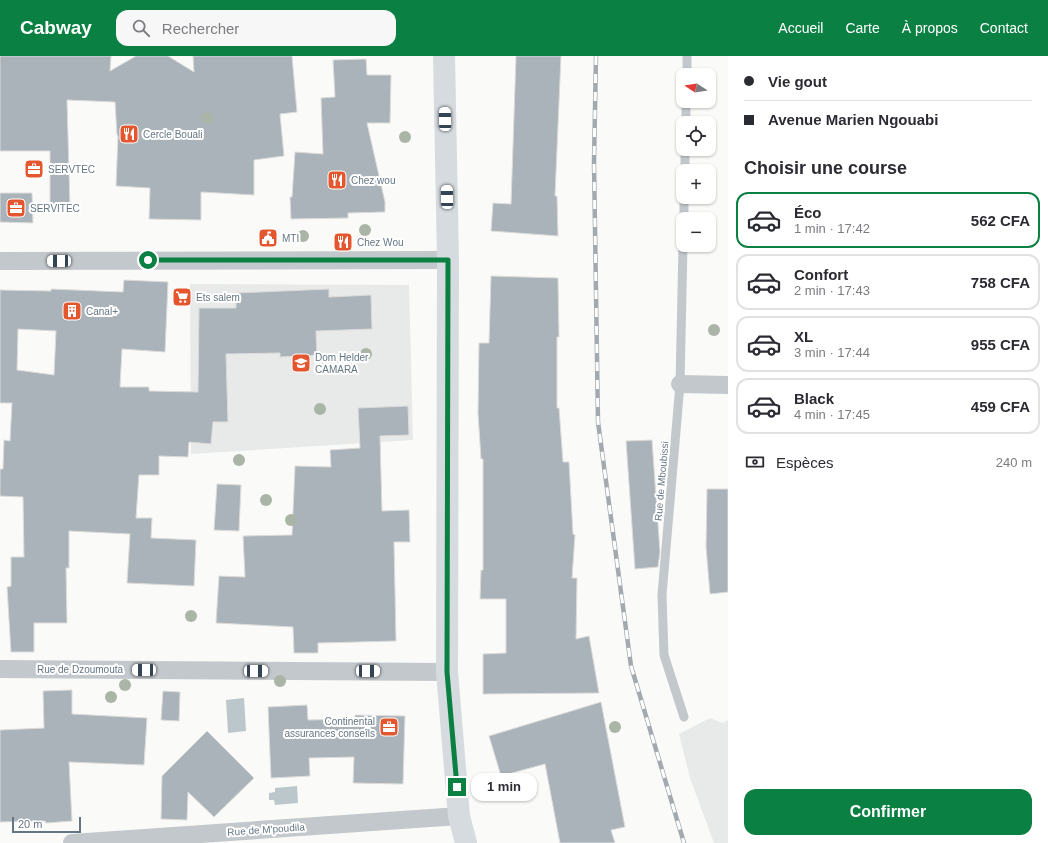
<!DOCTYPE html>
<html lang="fr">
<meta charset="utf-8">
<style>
:root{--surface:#fff;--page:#f7f7f7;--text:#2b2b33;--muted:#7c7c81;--line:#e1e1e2;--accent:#0b8043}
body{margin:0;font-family:Helvetica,sans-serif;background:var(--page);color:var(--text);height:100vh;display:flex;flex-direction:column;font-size:15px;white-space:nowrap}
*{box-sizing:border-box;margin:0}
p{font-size:13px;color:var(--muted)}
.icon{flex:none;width:22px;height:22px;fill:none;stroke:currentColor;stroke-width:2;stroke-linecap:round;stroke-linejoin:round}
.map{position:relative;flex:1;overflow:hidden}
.side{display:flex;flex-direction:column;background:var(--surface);width:320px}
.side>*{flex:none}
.banner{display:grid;align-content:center;height:88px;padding:0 16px;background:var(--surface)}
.needle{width:26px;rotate:282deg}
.controls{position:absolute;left:676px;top:12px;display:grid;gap:8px}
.controls a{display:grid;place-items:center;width:40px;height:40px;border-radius:8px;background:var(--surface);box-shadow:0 1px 3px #0004;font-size:20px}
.scale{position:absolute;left:12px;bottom:10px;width:69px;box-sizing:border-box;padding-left:4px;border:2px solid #657683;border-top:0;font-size:11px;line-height:14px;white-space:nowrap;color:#657683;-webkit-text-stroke:3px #fff;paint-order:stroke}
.end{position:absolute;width:18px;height:18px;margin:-9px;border:5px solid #0b8043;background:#fff;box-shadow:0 0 0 2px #fff}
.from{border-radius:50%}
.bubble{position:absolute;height:28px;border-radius:12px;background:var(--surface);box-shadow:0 1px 3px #0004;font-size:13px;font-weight:800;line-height:28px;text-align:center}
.car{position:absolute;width:12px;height:24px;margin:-12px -6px;border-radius:5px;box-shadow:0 0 3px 1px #0007;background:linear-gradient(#fff 24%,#345 0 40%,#fff 0 76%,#345 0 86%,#fff 0)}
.banner b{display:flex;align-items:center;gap:14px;height:38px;font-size:15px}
.banner b+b{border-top:1px solid var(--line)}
.banner i{width:10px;height:10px;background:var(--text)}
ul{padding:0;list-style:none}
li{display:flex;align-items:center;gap:12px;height:56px;margin:0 8px 6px;padding:0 8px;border:2px solid var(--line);border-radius:12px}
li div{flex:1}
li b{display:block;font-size:15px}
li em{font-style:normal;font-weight:800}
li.current{border-color:var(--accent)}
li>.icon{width:36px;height:36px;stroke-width:1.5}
h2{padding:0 16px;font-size:18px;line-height:48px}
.pay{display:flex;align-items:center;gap:10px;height:44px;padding:0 16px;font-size:15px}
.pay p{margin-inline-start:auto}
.primary-button{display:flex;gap:8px;margin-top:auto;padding:8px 16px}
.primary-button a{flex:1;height:46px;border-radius:12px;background:var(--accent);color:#fff;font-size:16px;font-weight:800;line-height:46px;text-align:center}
header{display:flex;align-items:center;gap:24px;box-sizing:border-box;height:56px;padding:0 20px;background:var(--accent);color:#fff}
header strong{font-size:19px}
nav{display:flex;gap:22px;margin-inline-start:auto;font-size:14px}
.search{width:280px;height:36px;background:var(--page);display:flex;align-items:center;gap:10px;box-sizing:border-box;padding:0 14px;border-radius:12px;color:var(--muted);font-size:15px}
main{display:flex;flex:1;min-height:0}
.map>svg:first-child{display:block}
.built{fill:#e8e9e9}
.water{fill:#bbc7cb}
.building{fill:#aab3b9;stroke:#dcdcda;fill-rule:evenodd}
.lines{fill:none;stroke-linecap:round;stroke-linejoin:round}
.lane{stroke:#c3c8cc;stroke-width:9}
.street{stroke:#c3c8cc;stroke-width:18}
.secondary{stroke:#d6dbdf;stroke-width:22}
.rail-casing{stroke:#a2aab0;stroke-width:4.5}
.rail{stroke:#fff;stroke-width:3;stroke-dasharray:9;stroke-linecap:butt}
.tree{fill:#aab4a7}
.route{stroke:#0b8043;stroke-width:5}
.labels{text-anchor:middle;stroke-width:4;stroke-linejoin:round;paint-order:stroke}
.poi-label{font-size:10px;fill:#657683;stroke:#fff;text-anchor:start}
.street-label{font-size:10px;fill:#657683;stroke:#fff}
</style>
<header>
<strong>Cabway</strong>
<div class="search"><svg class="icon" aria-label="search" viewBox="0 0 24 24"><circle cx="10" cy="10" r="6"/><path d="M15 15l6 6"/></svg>Rechercher</div>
<nav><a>Accueil</a><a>Carte</a><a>À propos</a><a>Contact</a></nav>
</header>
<main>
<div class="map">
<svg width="728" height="787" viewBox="0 0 728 787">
<rect width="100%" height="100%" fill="#fafaf8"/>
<path class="built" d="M190,228L409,229L413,384L191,398Z
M710,662L723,667L728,664V787H714L690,722L679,678Z"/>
<path class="water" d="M244,642L246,675L228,677L226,644Z
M297,730L298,747L275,749L274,744H269V737L275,736V732Z"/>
<path class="building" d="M0,0H111L110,15L136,0H168L194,16L193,0H292L297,56L280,58L284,100L254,104V139L201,136V164L149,163L150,132L116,130L118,80L117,79L115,46L67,44L70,150H50V95H0Z
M516,0H561L555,140H557L558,180L491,175L493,147L511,148Z
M366,3L367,19H391L390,67H367L385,146V156L348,157V162L291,163L290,141H292L295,96L323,98L321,42L335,41L333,4Z
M0,137H32L33,167L0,166Z
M491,220L558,222L559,281H557V352H559L563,406H569L573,478L575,479L572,522H577L576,583L589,580L599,637L483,638V598L506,597V543H480L481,514H483V403H481L478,357L479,287H489Z
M124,224L168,226L165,296L122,293L120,331H149V335L198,336L199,252H236V237L329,233V241L371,239L372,273L316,275L317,299L280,301V297L226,298L228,366H213L211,388L189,386L188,401L159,400V419H139L136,462H152L151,482L196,484L194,530L127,527L130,478L69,475V512H66L67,567H34V596H11L7,531L11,530V501H24L23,441L0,440V413H3L4,384L10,385L12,347H0V234L51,235V233L123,236ZM18,273L56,275L54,319L17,314Z
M408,350L409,379L380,380L382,455L409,454L410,486H394L396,585L318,587V597H294L293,571L216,567L219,520L245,521L243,480L292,479L295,410L331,411L330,394L360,392L358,352Z
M652,384L660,496L658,511L635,513L626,385Z
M217,428L241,429L239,475L214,474Z
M707,433H728V536L710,538L706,491Z
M72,634V658L147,662L144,709L69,706L72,765L46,767L45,765L0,766V674L44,672L43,635Z
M163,635L180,636L179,665L161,664Z
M601,646L625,771L611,774L615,787H560L545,708L501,720L489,680Z
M307,649L308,664L355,663V659L405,660L403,728L353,727L354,701L309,702L310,720L271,722L268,651Z
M207,675L254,722L214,761L188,736L187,764L161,763L162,720Z"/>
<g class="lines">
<path class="lane" d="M687,19V0
M686,67V45
M685,115V93
M684,163V141
M683,189L680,328L662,539L664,599L684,661"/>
<path class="street" d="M0,205L448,204
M680,328L728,329
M0,613L447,616
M72,787L459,760"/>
<path class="secondary" d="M444,0L448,204L447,616L459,760L466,787"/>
<defs>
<path id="rail" d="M596,0L594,107L598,366L631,610L684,787"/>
</defs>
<use href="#rail" class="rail-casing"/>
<use href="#rail" class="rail"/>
</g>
<g class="tree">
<circle cx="207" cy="62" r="6"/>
<circle cx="405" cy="81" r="6"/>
<circle cx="365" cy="174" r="6"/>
<circle cx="303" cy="180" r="6"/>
<circle cx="714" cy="274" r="6"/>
<circle cx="366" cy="298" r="6"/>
<circle cx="320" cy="353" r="6"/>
<circle cx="239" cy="404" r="6"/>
<circle cx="266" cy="444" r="6"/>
<circle cx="291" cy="464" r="6"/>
<circle cx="191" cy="560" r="6"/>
<circle cx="280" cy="625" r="6"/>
<circle cx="125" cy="629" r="6"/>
<circle cx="111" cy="641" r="6"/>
<circle cx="615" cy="671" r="6"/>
</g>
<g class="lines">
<path class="route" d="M148,204H448L447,616L457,731"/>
</g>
<defs>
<symbol id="restaurant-square" viewBox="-11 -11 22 22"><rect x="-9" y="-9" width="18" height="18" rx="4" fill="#e4572e" stroke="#fff"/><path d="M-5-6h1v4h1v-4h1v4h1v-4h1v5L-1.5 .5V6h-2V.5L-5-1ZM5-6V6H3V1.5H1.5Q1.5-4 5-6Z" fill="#fff"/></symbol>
<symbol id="office-square" viewBox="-11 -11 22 22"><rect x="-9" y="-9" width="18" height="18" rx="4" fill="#e4572e" stroke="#fff"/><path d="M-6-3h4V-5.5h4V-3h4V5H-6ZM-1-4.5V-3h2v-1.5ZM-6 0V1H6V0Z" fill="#fff"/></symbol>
<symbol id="civic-square" viewBox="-11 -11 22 22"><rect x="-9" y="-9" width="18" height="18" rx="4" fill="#e4572e" stroke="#fff"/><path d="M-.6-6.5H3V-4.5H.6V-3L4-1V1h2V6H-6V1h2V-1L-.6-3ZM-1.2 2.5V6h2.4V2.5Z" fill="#fff"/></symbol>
<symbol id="supermarket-square" viewBox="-11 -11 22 22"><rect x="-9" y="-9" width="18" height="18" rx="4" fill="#e4572e" stroke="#fff"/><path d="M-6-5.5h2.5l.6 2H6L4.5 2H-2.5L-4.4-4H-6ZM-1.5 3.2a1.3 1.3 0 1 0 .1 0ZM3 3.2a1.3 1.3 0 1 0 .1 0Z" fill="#fff"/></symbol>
<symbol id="building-square" viewBox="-11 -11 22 22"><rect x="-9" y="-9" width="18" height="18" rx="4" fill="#e4572e" stroke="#fff"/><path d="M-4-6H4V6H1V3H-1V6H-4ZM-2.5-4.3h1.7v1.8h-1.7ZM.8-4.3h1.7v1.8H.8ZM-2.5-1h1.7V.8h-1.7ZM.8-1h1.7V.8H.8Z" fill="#fff"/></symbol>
<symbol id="school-square" viewBox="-11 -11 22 22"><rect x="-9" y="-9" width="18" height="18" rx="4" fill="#e4572e" stroke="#fff"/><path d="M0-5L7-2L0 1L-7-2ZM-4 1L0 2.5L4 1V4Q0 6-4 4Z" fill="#fff"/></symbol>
</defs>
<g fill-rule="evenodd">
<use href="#restaurant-square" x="118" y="67" width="22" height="22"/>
<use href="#office-square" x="23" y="102" width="22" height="22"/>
<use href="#restaurant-square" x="326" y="113" width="22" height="22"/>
<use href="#office-square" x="5" y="141" width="22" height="22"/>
<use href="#civic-square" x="257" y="171" width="22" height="22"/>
<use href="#restaurant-square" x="332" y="175" width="22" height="22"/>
<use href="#supermarket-square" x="171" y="230" width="22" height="22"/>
<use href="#building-square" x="61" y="244" width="22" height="22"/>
<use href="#school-square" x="290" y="296" width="22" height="22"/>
<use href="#office-square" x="378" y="660" width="22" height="22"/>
</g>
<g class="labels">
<g class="poi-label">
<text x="143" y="82">Cercle Bouali</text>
<text x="48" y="117">SERVTEC</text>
<text x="351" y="128">Chez wou</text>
<text x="30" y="156">SERVITEC</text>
<text x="282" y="186">MTI</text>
<text x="357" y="190">Chez Wou</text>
<text x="196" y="245">Ets salem</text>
<text x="86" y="259">Canal+</text>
<text x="315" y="305">Dom Helder<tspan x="315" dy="12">CAMARA</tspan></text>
<text x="375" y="669" text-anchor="end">Continental<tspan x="375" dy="12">assurances conseîls</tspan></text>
</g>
<g class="street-label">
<text transform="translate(661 425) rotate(-85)" y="4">Rue de Mboubissi</text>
<text x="80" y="617">Rue de Dzoumouta</text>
<text transform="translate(266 773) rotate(-4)" y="4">Rue de M'poudila</text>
</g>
</g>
</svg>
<div class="controls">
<a><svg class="needle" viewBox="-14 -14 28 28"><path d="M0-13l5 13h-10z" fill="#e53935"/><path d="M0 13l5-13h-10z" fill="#7c7c81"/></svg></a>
<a><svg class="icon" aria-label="locate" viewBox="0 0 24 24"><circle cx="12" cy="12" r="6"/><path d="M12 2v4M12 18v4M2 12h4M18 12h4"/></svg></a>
<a>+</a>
<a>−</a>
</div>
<div class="scale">20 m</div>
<i class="end from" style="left:148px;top:204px"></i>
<i class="end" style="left:457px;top:731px"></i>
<div class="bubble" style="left:471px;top:717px;width:66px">1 min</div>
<i class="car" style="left:445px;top:63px;rotate:359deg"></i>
<i class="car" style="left:447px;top:141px;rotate:359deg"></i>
<i class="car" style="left:59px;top:205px;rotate:270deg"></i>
<i class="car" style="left:144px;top:614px;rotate:270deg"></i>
<i class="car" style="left:256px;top:615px;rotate:90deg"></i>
<i class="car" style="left:368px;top:615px;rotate:90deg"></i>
</div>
<section class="side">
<div class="banner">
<b><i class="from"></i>Vie gout</b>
<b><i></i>Avenue Marien Ngouabi</b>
</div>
<h2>Choisir une course</h2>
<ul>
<li class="current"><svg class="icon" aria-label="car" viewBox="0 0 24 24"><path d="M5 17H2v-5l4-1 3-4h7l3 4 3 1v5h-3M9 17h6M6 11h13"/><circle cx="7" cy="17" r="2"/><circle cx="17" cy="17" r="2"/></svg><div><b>Éco</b><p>1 min · 17:42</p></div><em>562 CFA</em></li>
<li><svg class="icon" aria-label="car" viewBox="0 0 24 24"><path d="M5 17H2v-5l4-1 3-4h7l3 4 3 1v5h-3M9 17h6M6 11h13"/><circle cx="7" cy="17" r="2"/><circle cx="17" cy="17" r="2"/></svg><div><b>Confort</b><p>2 min · 17:43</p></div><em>758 CFA</em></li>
<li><svg class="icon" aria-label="car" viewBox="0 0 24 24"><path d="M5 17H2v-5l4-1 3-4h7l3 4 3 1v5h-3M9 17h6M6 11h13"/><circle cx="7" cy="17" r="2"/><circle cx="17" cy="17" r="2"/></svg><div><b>XL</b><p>3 min · 17:44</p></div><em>955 CFA</em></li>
<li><svg class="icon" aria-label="car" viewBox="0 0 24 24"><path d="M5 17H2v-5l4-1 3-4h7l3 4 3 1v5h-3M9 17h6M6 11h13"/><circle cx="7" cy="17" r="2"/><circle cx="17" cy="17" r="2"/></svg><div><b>Black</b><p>4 min · 17:45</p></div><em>459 CFA</em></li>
</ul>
<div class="pay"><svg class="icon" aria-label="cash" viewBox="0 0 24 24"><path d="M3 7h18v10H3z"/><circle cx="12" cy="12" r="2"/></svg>Espèces<p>240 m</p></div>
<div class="primary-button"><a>Confirmer</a></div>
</section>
</main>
